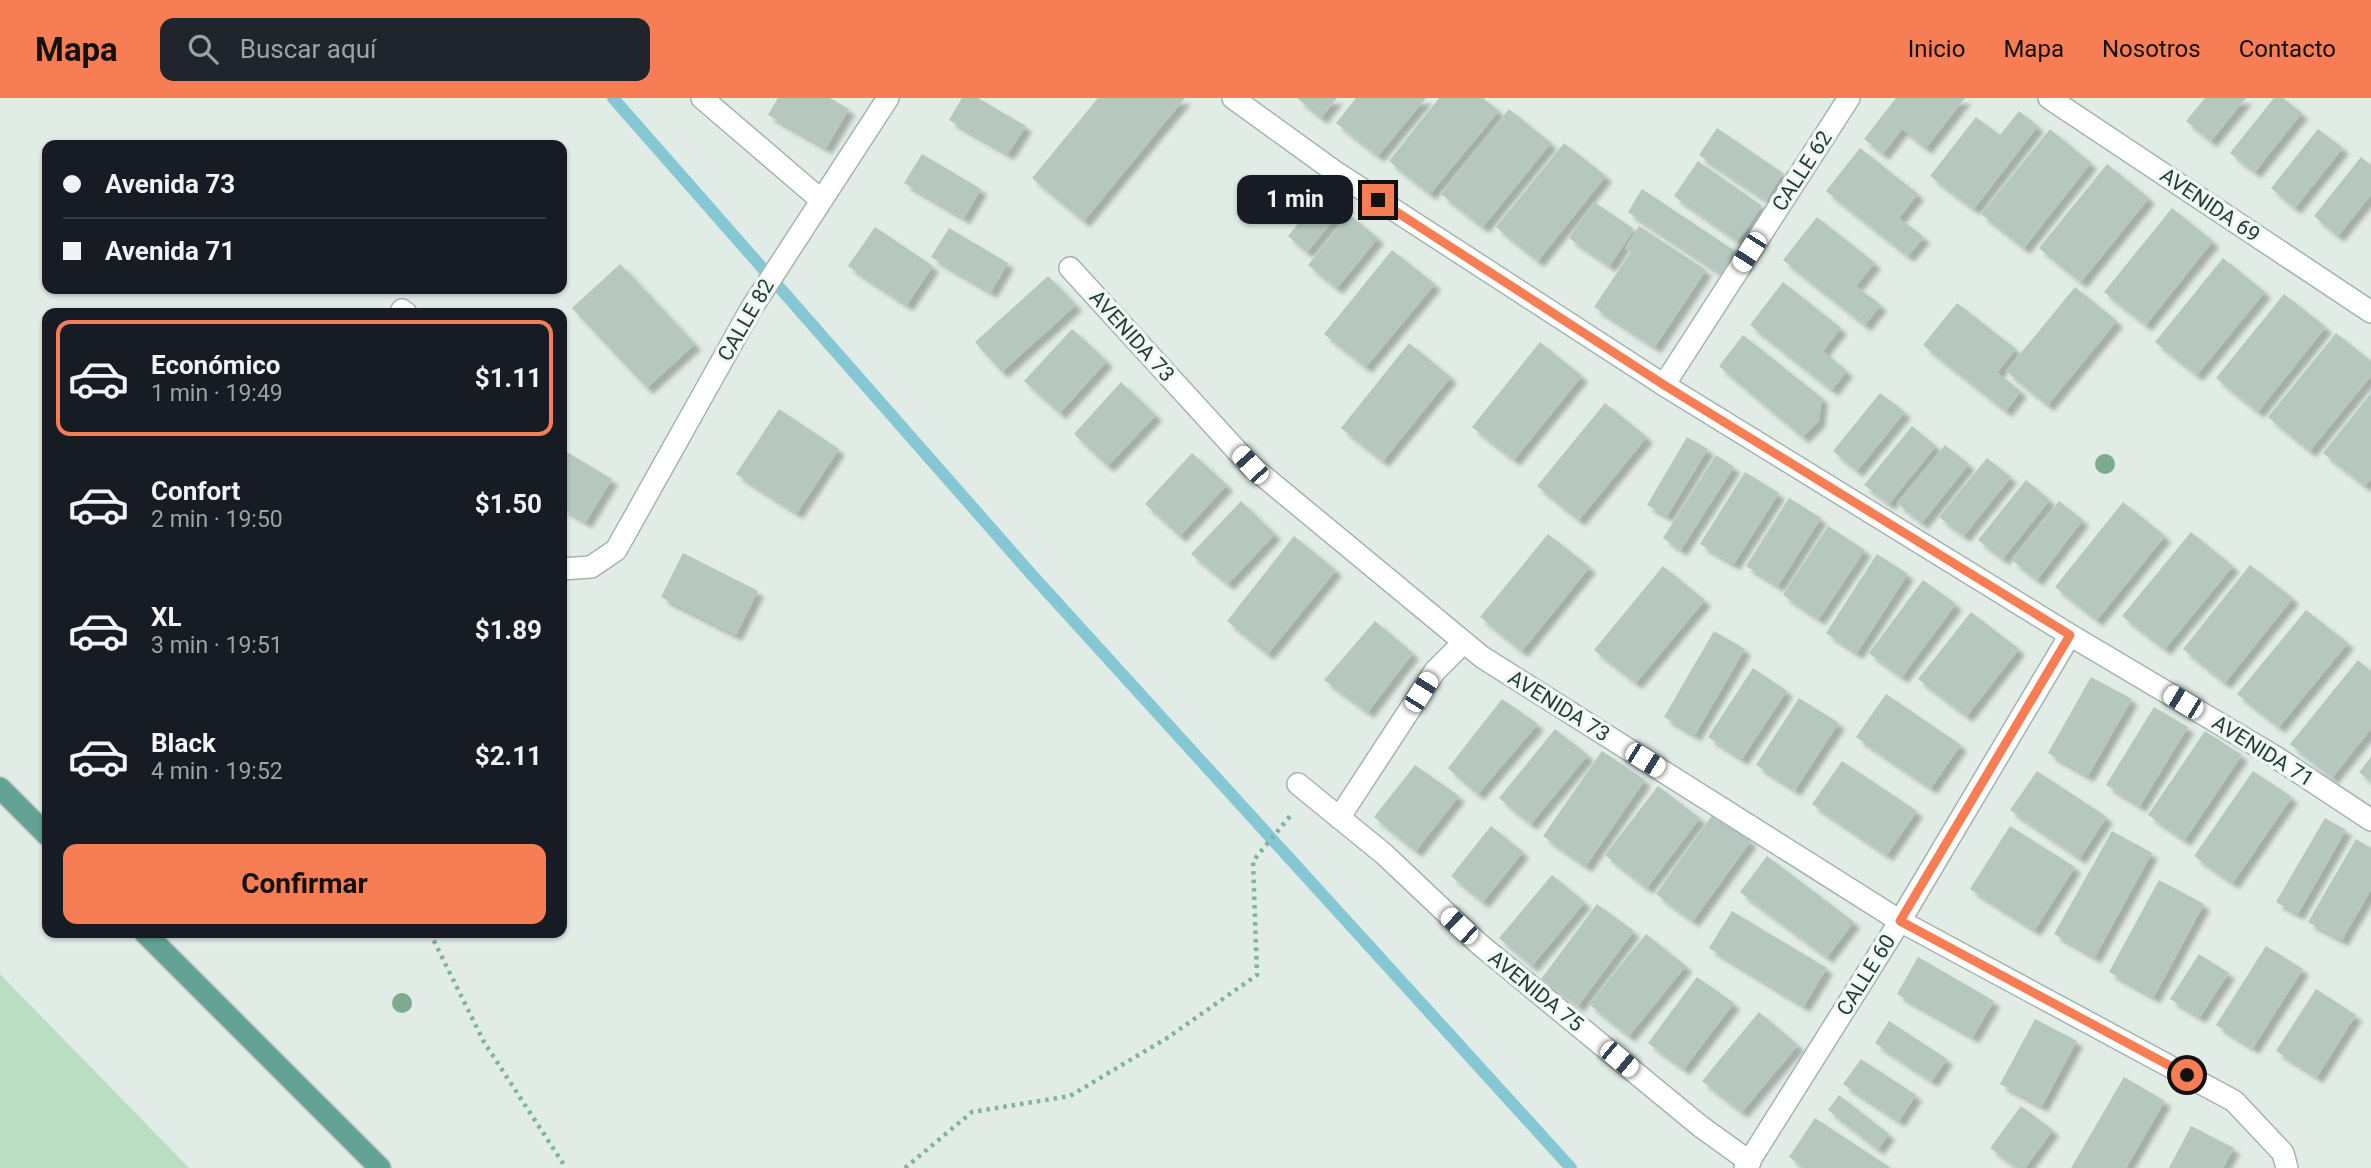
<!DOCTYPE html>
<html lang="es">
<meta charset="utf-8">
<style>
:root{--surface:#171b24;--page:#20242c;--text:#f1f3f6;--muted:#9ea1a6;--line:#363941;--accent:#f77d54}
body{margin:0;font-family:Roboto,sans-serif;background:var(--page);color:var(--text);height:100vh;display:flex;flex-direction:column;font-size:26px;white-space:nowrap}
*{box-sizing:border-box;margin:0}
p{font-size:23px;color:var(--muted)}
.icon{flex:none;width:38px;height:38px;fill:none;stroke:currentColor;stroke-width:2;stroke-linecap:round;stroke-linejoin:round}
.map{position:relative;flex:1;overflow:hidden}
.sheet{position:absolute;left:42px;top:210px;width:525px;height:630px;display:flex;flex-direction:column;background:var(--surface);border-radius:14px;box-shadow:0 2px 5px #0004}
.sheet>*{flex:none}
.hud{position:absolute;left:42px;top:42px;width:525px;height:154px;border-radius:14px;box-shadow:0 2px 5px #0004;display:grid;align-content:center;height:154px;padding:0 21px;background:var(--surface)}
.end{position:absolute;width:32px;height:32px;margin:-16px;border:9px solid #f77d54;background:#111;box-shadow:0 0 0 4px #111}
.from{border-radius:50%}
.bubble{position:absolute;height:49px;border-radius:14px;background:var(--surface);box-shadow:0 2px 5px #0004;font-size:23px;font-weight:700;line-height:49px;text-align:center}
.car{position:absolute;width:21px;height:42px;margin:-21px -10px;border-radius:9px;box-shadow:0 0 5px 2px #0007;background:linear-gradient(#fff 24%,#345 0 40%,#fff 0 76%,#345 0 86%,#fff 0)}
.hud b{display:flex;align-items:center;gap:24px;height:66px;font-size:26px}
.hud b+b{border-top:2px solid var(--line)}
.hud i{width:18px;height:18px;background:var(--text)}
ul{padding:12px 0 0;list-style:none}
li{display:flex;align-items:center;gap:21px;height:116px;margin:0 14px 10px;padding:0 7px;border:4px solid transparent;border-radius:14px}
li div{flex:1}
li b{display:block;font-size:26px}
li em{font-style:normal;font-weight:700}
li.on{border-color:var(--accent)}
li>.icon{width:63px;height:63px;stroke-width:1.5}
.primary-button{display:flex;gap:14px;margin-top:auto;padding:14px 21px}
.primary-button a{flex:1;height:80px;border-radius:14px;background:var(--accent);color:#111;font-size:28px;font-weight:700;line-height:80px;text-align:center}
header{display:flex;align-items:center;gap:42px;box-sizing:border-box;height:98px;padding:0 35px;background:var(--accent);color:#111}
header strong{font-size:33px}
nav{display:flex;gap:38px;margin-inline-start:auto;font-size:24px}
.search{width:490px;height:63px;background:var(--page);display:flex;align-items:center;gap:18px;box-sizing:border-box;padding:0 24px;border-radius:14px;color:var(--muted);font-size:26px}
.map>svg:first-child{display:block}
.green{fill:#b9dec3}
.lines{fill:none;stroke-linecap:round;stroke-linejoin:round}
.stream{stroke:#86c7d4;stroke-width:12}
.building{fill:#b6c7c0;filter:url(#shadow)}
.minor-casing{stroke:#a4b4ae;stroke-width:24}
.major-casing{stroke:#c1c9c7;stroke-width:24}
.path{stroke:#80b1a2;stroke-width:4.5;stroke-dasharray:3.5 5;stroke-linecap:butt}
.minor{stroke:#fff;stroke-width:21}
.major{stroke:#64a394;stroke-width:21}
.tree{fill:#7cab8f}
.route{stroke:#f77d54;stroke-width:9}
.labels{text-anchor:middle;stroke-width:7;stroke-linejoin:round;paint-order:stroke}
.street-label{font-size:21px;fill:#213e36;stroke:#f2f9f5}
</style>
<header>
<strong>Mapa</strong>
<div class="search"><svg class="icon" aria-label="search" viewBox="0 0 24 24"><circle cx="10" cy="10" r="6"/><path d="M15 15l6 6"/></svg>Buscar aquí</div>
<nav><a>Inicio</a><a>Mapa</a><a>Nosotros</a><a>Contacto</a></nav>
</header>
<div class="map">
<svg width="2371" height="1070" viewBox="0 0 2371 1070">
<defs>
<filter id="shadow"><feDropShadow dx="6" dy="6" stdDeviation="2" flood-color="#0004"/></filter>
</defs>
<rect width="100%" height="100%" fill="#e1ece7"/>
<path class="green" d="M0,876L189,1070H0Z"/>
<g class="lines">
<path class="stream" d="M613,0L1032,477L1571,1070"/>
</g>
<path class="building" d="M778,0H830L849,11L826,50L768,17Z
M962,0H978L1026,28L1008,56L949,22Z
M1098,0H1185L1084,123L1032,80Z
M1297,0H1337L1321,20Z
M1356,0H1426L1378,58L1336,25Z
M1439,0H1483L1499,13L1430,96L1389,63Z
M1896,0H1965L1926,50L1902,31L1883,56L1864,41Z
M2205,0H2246L2211,43L2186,23Z
M2274,0H2283L2302,15L2255,74L2230,55Z
M1509,11L1551,45L1483,129L1441,96Z
M2019,13L2038,28L1974,111L1930,78L1976,19L2000,37Z
M1717,30L1783,75L1766,102L1699,57Z
M2050,31L2091,65L2024,150L1981,116Z
M2318,31L2343,50L2295,110L2271,90Z
M1564,45L1606,78L1538,163L1496,129Z
M1860,50L1918,96L1899,120L1924,139L1908,158L1826,93Z
M922,56L981,91L964,120L904,85Z
M2361,59L2371,67V97L2338,138L2314,118Z
M1698,63L1762,108L1738,143L1674,98Z
M2107,66L2149,100L2081,184L2039,150Z
M1642,91L1738,155L1723,177L1628,114Z
M1322,96L1342,112L1307,154L1288,138Z
M1594,104L1634,131L1610,168L1569,140Z
M2172,110L2213,143L2146,227L2104,194Z
M1349,116L1378,140L1337,190L1308,167Z
M1817,119L1875,165L1856,188L1881,207L1865,227L1783,162Z
M1639,128L1706,172L1655,249L1594,209L1631,154L1625,150Z
M875,129L933,168L907,207L848,168Z
M949,130L1008,165L991,194L931,159Z
M1392,152L1435,186L1366,269L1324,236Z
M2223,160L2265,194L2197,277L2155,244Z
M620,166L695,246L647,290L572,210Z
M1048,178L1076,207L1002,274L975,244Z
M1783,184L1841,230L1823,253L1847,273L1832,292L1750,227Z
M2075,189L2117,223L2048,307L2006,273Z
M2284,196L2326,229L2258,314L2216,280Z
M1957,205L2016,251L1997,275L2021,293L2006,313L1923,247Z
M1072,231L1107,263L1060,315L1024,283Z
M2336,235L2371,263V278L2310,353L2268,319Z
M1743,237L1822,300L1819,323L1803,339L1719,268Z
M1540,244L1582,278L1514,362L1472,329Z
M1409,245L1451,279L1383,363L1341,330Z
M1121,284L1156,317L1108,368L1074,336Z
M1880,295L1905,314L1857,373L1833,353Z
M2371,295V381L2365,388L2323,355Z
M1605,305L1647,339L1579,422L1537,388Z
M779,311L839,351L797,415L736,376Z
M1912,328L1936,348L1889,406L1864,387Z
M1687,339L1708,351L1667,418L1647,407Z
M1945,347L1969,366L1922,425L1897,405Z
M565,353L612,381L586,424L562,410V359Z
M1192,355L1227,387L1180,438L1145,406Z
M1716,357L1734,369L1681,452L1663,440Z
M1987,360L2011,379L1964,438L1939,419Z
M1745,374L1779,395L1734,466L1700,446Z
M2026,382L2050,402L2003,461L1978,442Z
M1789,400L1821,420L1778,488L1746,468Z
M1241,403L1275,436L1228,486L1191,456Z
M2059,403L2083,422L2037,482L2012,462Z
M2123,404L2165,438L2097,522L2055,489Z
M1828,428L1865,452L1819,521L1783,497Z
M2191,434L2233,468L2165,551L2122,518Z
M1548,436L1590,469L1522,553L1480,519Z
M1294,438L1336,472L1268,556L1227,523Z
M683,455L758,493L736,537L661,499Z
M1877,456L1908,476L1857,555L1826,535Z
M2250,467L2293,500L2225,585L2183,551Z
M1663,468L1705,502L1636,585L1594,552Z
M1923,482L1956,506L1902,579L1869,555Z
M2306,512L2348,545L2279,629L2237,596Z
M1971,514L2019,551L1967,618L1918,581Z
M1375,523L1413,555L1368,614L1324,582Z
M1714,533L1745,551L1695,637L1664,619Z
M2358,562L2371,573V631L2332,680L2290,646Z
M1753,570L1787,593L1742,661L1708,639Z
M2091,579L2132,601L2088,678L2048,655Z
M1886,596L1961,647L1931,690L1856,639Z
M1799,600L1839,625L1795,692L1756,667Z
M1502,601L1538,626L1478,696L1448,670Z
M2154,609L2188,629L2140,708L2106,687Z
M1555,631L1588,657L1531,726L1499,700Z
M2205,633L2242,657L2185,742L2148,717Z
M1602,653L1645,682L1586,768L1543,738Z
M2371,659V684L2359,674Z
M1842,663L1917,713L1887,757L1812,706Z
M1415,667L1459,698L1416,753L1374,719Z
M2037,673L2107,719L2080,760L2010,712Z
M2253,673L2292,699L2233,785L2194,758Z
M1658,688L1700,720L1647,790L1605,757Z
M1713,716L1751,743L1693,823L1656,796Z
M2325,720L2346,732L2298,816L2276,804Z
M1491,728L1523,754L1483,804L1451,778Z
M2010,728L2075,769L2035,832L1970,791Z
M2112,733L2152,755L2095,859L2054,836Z
M2356,741L2371,750V792L2342,842L2308,824Z
M1767,758L1854,824L1827,859L1740,794Z
M1552,777L1585,804L1532,868L1499,840Z
M2159,782L2204,806L2154,899L2109,874Z
M1597,806L1634,833L1578,908L1541,881Z
M1732,813L1827,870L1804,908L1709,850Z
M1646,836L1686,868L1629,938L1589,906Z
M2266,848L2303,871L2253,950L2216,927Z
M2199,856L2229,875L2200,919L2170,901Z
M1918,859L1994,903L1973,939L1897,896Z
M1697,879L1734,905L1684,971L1648,945Z
M2316,891L2356,917L2317,979L2276,953Z
M1759,914L1798,947L1742,1014L1702,983Z
M2035,921L2077,943L2042,1008L2000,986Z
M1889,923L1947,961L1932,983L1875,945Z
M1861,961L1916,997L1899,1023L1843,986Z
M2124,979L2165,1003L2126,1070H2071Z
M1839,997L1889,1036L1878,1051L1828,1012Z
M2021,1008L2053,1032L2025,1070H2018L1990,1050Z
M1815,1020L1891,1070H1805L1789,1059Z
M2191,1028L2234,1050L2223,1070H2169Z"/>
<g class="lines">
<defs>
<path id="minor" d="M702,0L821,102
M1233,0L1334,73L1664,287L2070,537L2274,658L2371,722
M2049,0L2371,214
M1070,170L1250,367L1482,559L1900,823L2234,1003L2283,1055L2287,1070
M402,212L406,215
M1664,287L1849,0
M562,471L591,469L616,452L751,211L888,0
M1298,686L1384,756L1478,845L1700,1028L1750,1064
M1339,720L1435,573L1464,544
M1745,1070L1900,823L2070,537"/>
<path id="major" d="M0,690L47,737
M145,835L380,1070"/>
</defs>
<use href="#minor" class="minor-casing"/>
<use href="#major" class="major-casing"/>
<path class="path" d="M430,835L484,944L566,1070
M905,1070L972,1014L1070,998L1167,940L1257,877L1253,763L1290,718"/>
<use href="#minor" class="minor"/>
<use href="#major" class="major"/>
</g>
<g class="tree">
<circle cx="2105" cy="366" r="10"/>
<circle cx="402" cy="905" r="10"/>
</g>
<g class="lines">
<path class="route" d="M1378,102L1664,287L2070,537L1900,823L2187,977"/>
</g>
<g class="labels">
<g class="street-label">
<text transform="translate(1802 73) rotate(-57)" y="7">CALLE 62</text>
<text transform="translate(2210 107) rotate(34)" y="7">AVENIDA 69</text>
<text transform="translate(746 222) rotate(-60)" y="7">CALLE 82</text>
<text transform="translate(1132 238) rotate(48)" y="7">AVENIDA 73</text>
<text transform="translate(1559 608) rotate(32)" y="7">AVENIDA 73</text>
<text transform="translate(2263 653) rotate(32)" y="7">AVENIDA 71</text>
<text transform="translate(1866 877) rotate(-58)" y="7">CALLE 60</text>
<text transform="translate(1536 893) rotate(39)" y="7">AVENIDA 75</text>
</g>
</g>
</svg>
<i class="end from" style="left:2187px;top:977px"></i>
<i class="end" style="left:1378px;top:102px"></i>
<div class="bubble" style="left:1237px;top:77px;width:116px">1 min</div>
<i class="car" style="left:1749px;top:154px;rotate:213deg"></i>
<i class="car" style="left:1250px;top:367px;rotate:318deg"></i>
<i class="car" style="left:1421px;top:594px;rotate:32deg"></i>
<i class="car" style="left:2183px;top:604px;rotate:301deg"></i>
<i class="car" style="left:1645px;top:662px;rotate:122deg"></i>
<i class="car" style="left:1459px;top:828px;rotate:313deg"></i>
<i class="car" style="left:1619px;top:961px;rotate:130deg"></i>
<div class="hud">
<b><i class="from"></i>Avenida 73</b>
<b><i></i>Avenida 71</b>
</div>
<section class="sheet">
<ul>
<li class="on"><svg class="icon" aria-label="car" viewBox="0 0 24 24"><path d="M5 17H2v-5l4-1 3-4h7l3 4 3 1v5h-3M9 17h6M6 11h13"/><circle cx="7" cy="17" r="2"/><circle cx="17" cy="17" r="2"/></svg><div><b>Económico</b><p>1 min · 19:49</p></div><em>$1.11</em></li>
<li><svg class="icon" aria-label="car" viewBox="0 0 24 24"><path d="M5 17H2v-5l4-1 3-4h7l3 4 3 1v5h-3M9 17h6M6 11h13"/><circle cx="7" cy="17" r="2"/><circle cx="17" cy="17" r="2"/></svg><div><b>Confort</b><p>2 min · 19:50</p></div><em>$1.50</em></li>
<li><svg class="icon" aria-label="car" viewBox="0 0 24 24"><path d="M5 17H2v-5l4-1 3-4h7l3 4 3 1v5h-3M9 17h6M6 11h13"/><circle cx="7" cy="17" r="2"/><circle cx="17" cy="17" r="2"/></svg><div><b>XL</b><p>3 min · 19:51</p></div><em>$1.89</em></li>
<li><svg class="icon" aria-label="car" viewBox="0 0 24 24"><path d="M5 17H2v-5l4-1 3-4h7l3 4 3 1v5h-3M9 17h6M6 11h13"/><circle cx="7" cy="17" r="2"/><circle cx="17" cy="17" r="2"/></svg><div><b>Black</b><p>4 min · 19:52</p></div><em>$2.11</em></li>
</ul>
<div class="primary-button"><a>Confirmar</a></div>
</section>
</div>
